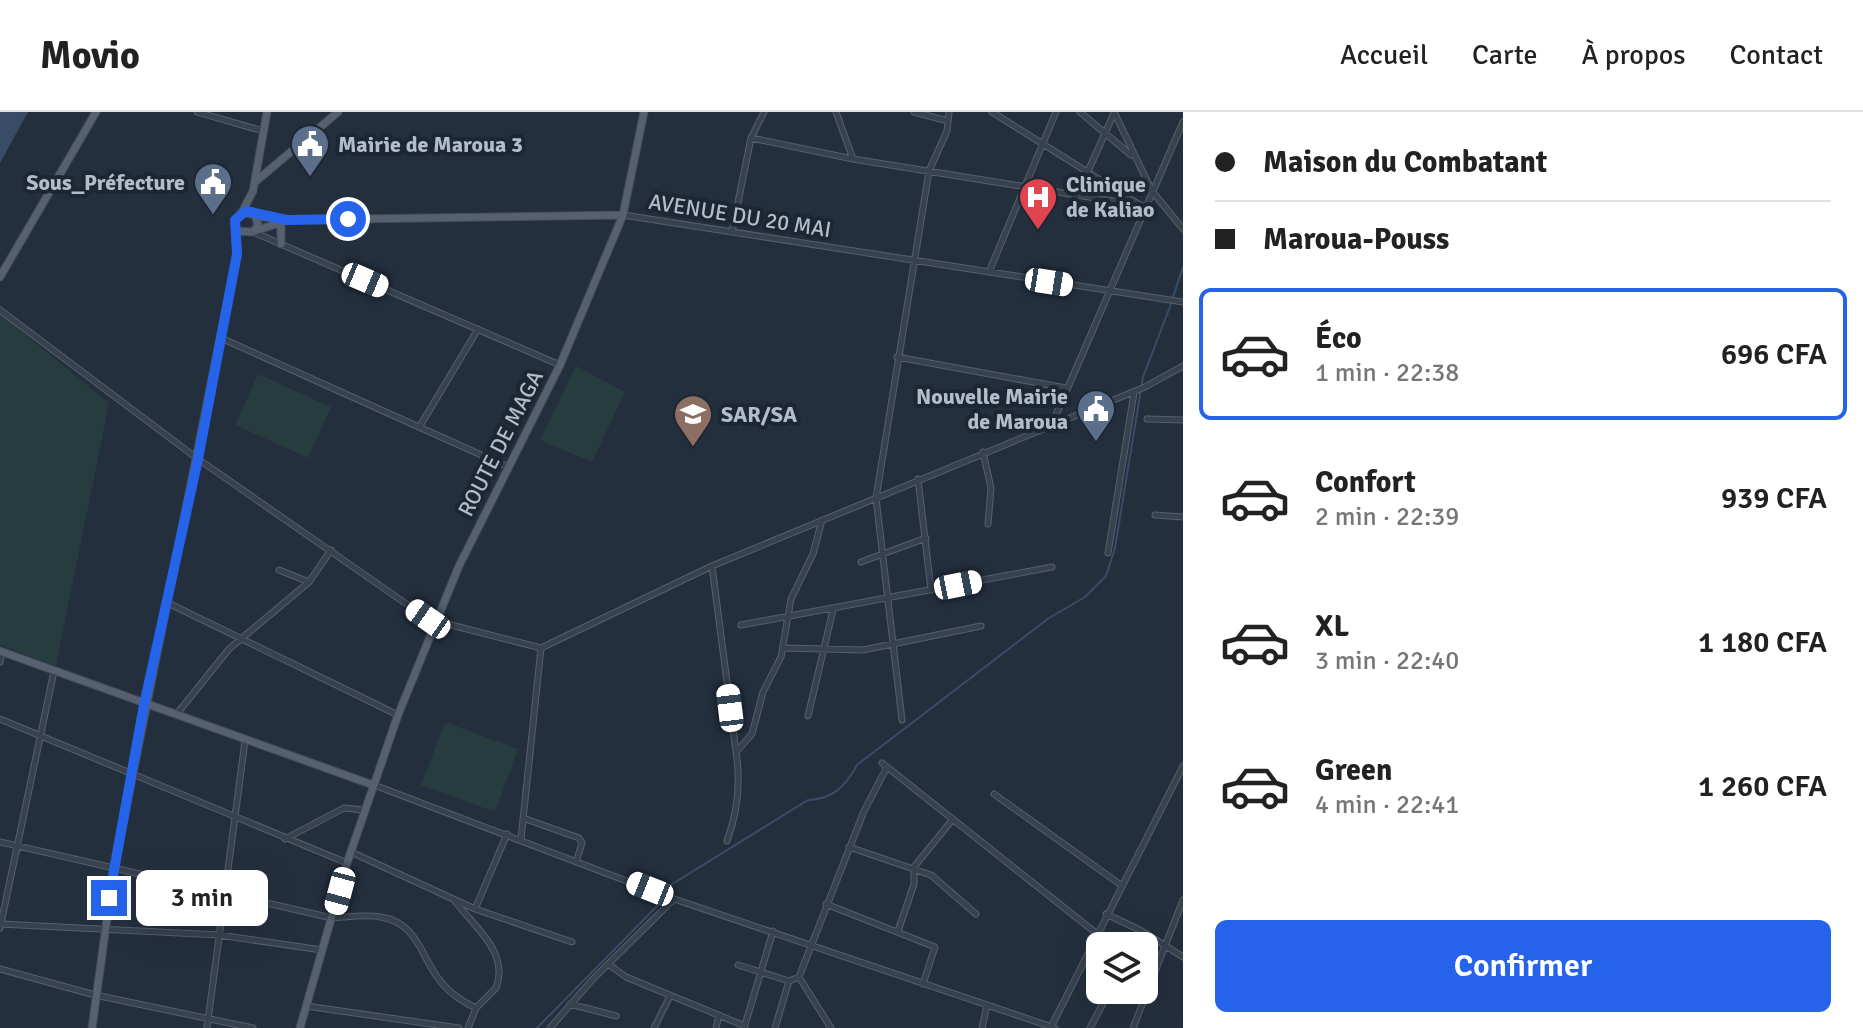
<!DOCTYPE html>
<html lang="fr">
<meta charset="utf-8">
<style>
:root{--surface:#fff;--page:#f6f6f6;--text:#222;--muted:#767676;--line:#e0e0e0;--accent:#2563eb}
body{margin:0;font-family:Signika,sans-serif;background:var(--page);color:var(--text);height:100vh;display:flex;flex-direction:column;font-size:30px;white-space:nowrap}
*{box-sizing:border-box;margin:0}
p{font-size:26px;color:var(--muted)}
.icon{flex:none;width:44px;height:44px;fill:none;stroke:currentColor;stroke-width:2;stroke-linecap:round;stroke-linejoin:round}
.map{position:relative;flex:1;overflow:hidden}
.side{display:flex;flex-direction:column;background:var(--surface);width:680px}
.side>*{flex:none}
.banner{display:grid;align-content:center;height:176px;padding:0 32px;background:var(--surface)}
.buttons{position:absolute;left:1086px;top:820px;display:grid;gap:16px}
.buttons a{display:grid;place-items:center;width:72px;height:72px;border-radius:12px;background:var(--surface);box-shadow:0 8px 32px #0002;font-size:40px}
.end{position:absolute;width:36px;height:36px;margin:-18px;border:10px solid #2563eb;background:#fff;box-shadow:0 0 0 4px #fff}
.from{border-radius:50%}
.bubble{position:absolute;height:56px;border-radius:12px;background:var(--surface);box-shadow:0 8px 32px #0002;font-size:26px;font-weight:600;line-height:56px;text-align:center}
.car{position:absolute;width:24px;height:48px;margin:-24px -12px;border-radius:10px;box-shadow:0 0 6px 2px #0007;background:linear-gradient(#fff 24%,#345 0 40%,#fff 0 76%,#345 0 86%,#fff 0)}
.banner b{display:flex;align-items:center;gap:28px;height:76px;font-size:30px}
.banner b+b{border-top:2px solid var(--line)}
.banner i{width:20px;height:20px;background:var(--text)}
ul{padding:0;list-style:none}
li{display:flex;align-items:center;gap:24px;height:132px;margin:0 16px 12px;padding:0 16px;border:4px solid transparent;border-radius:12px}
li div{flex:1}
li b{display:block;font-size:30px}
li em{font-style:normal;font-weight:600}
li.on{border-color:var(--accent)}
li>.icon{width:72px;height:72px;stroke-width:1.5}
.action{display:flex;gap:16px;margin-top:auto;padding:16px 32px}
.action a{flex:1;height:92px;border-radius:12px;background:var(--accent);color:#fff;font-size:32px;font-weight:600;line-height:92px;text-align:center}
header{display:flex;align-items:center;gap:48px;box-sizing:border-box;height:112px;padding:0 40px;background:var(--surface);border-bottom:2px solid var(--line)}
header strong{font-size:38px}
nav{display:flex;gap:44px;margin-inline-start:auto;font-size:28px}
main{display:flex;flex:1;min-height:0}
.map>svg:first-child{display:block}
.green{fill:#263c3f}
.water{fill:#394c67}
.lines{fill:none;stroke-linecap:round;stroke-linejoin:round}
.stream{stroke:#394c67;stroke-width:2}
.minor-casing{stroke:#565f6c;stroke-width:7}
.major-casing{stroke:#414a57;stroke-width:9}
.minor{stroke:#38414e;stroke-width:5}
.major{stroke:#56606e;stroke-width:7}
.route{stroke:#2563eb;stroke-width:10}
.labels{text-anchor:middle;stroke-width:8;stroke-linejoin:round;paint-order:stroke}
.poi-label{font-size:22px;font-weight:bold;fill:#b4bcc9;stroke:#1d2633;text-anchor:start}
.street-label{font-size:22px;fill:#b4bcc9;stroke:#1d2633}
</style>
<header>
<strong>Movio</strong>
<nav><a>Accueil</a><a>Carte</a><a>À propos</a><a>Contact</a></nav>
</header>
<main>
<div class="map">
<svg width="1183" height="916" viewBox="0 0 1183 916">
<rect width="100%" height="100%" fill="#242f3e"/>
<path class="green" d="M0,202L109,291L56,554L0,533Z
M576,254L625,280L592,350L540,328Z
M258,262L331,295L308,346L235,313Z
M445,610L518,637L495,700L421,673Z"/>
<path class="water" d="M0,0H28L0,51Z"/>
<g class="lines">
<path class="stream" d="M1173,185L1183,155
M669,774L808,688C833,687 845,675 857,653L1049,506L1085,485L1106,464L1115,436L1143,265L1171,192
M537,916L664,787"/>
<defs>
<path id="minor" d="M197,0L263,19
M836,0L853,47
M914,0L948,9
M992,0L1140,93
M1080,0L1131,43
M1114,0L1152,79L1183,117
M751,26L853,47L1144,94
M1077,84L1114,1
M623,103L1183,190
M253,120L560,253
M732,120L751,26L764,0
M989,160L1056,0
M0,198L198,347L428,507L541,536L712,454L1145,275L1183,254
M221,226L508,355
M897,245L1066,276
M1147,307L1183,308
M1052,312L1183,10
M420,314L478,217
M983,340L991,376L988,412
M918,367L931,478
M1155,403L1183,405
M1108,441L1134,281
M861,450L926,426
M712,454L736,640L752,622L763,580L781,545L791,487L813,442L822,408
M279,458L309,470
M166,490L398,603
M741,513L1052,455
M784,536L863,538L981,514
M0,550L2,540
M176,603L229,537L309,470L331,438
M808,604L833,498
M0,607L347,751
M902,608L876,386L929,59L947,19L949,0
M882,651L1096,821
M374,673L674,787L1055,916
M994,682L1121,773
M523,706L579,726L582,731L577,747
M285,727L344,696L364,698
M521,727L541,536
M727,729C738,699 741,671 736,640
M0,730L332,806C348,805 366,802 381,805C417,811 420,842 438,866C447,879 461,889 476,896L468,916
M849,735L931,763L976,802
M351,740L475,797L572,830
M455,789C473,814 510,840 496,876L476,896
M826,792L935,835L923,872
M475,797L507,722
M1106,802L1140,818L1183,845
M0,812L219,823L322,838
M0,816L54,559
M898,819L914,772V755L953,707
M1132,834L1140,818
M608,852L626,865L745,914
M738,853L789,869L799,865
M0,857L95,883L253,916
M570,892L616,904
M306,894L459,916
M745,913L773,819
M1051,915L1183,654
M207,916L245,629
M550,916L593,867L674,787
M654,916L670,884
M716,916L719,903
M775,916L789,869
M831,916L799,865L864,699L887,655
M982,916L987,893
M1090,916L1110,878
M1133,916L1183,788"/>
<path id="major" d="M255,70L338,0
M242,100L253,79L267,0
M256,104L287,108L623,103
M255,119L285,109
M281,132V110
M0,165L96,0
M0,539L373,673
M92,916L114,756L237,142L235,108L242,100L255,103L258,113L253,120L237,119
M300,916L347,751L398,603L459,454L560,253L623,103L644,0"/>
</defs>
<use href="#minor" class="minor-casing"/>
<use href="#major" class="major-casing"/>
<use href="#minor" class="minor"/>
<use href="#major" class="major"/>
</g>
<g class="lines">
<path class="route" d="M109,786L144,593L198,347L237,142L235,108L246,99L287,108L348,107"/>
</g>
<defs>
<symbol id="civic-pin" viewBox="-11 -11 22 30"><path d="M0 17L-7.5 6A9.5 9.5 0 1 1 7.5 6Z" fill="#5c6f8a" stroke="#1d2633"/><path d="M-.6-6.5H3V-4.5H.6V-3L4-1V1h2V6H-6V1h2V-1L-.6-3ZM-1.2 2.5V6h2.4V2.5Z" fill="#fff"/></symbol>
<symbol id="hospital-pin" viewBox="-11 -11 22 30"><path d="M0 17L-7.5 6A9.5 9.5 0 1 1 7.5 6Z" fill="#e0444e" stroke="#1d2633"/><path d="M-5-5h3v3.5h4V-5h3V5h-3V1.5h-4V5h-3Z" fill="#fff"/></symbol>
<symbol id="university-pin" viewBox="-11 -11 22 30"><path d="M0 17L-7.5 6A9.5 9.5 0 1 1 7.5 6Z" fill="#8d6e63" stroke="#1d2633"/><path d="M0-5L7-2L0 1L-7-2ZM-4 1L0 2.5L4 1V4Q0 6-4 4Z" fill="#fff"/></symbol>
</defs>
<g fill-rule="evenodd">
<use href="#civic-pin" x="288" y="10" width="44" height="60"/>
<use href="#civic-pin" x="191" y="48" width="44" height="60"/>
<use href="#hospital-pin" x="1016" y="63" width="44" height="60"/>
<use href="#civic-pin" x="1074" y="275" width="44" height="60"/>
<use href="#university-pin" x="671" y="280" width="44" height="60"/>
</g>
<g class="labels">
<g class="poi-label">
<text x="338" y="40">Mairie de Maroua 3</text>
<text x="185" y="78" text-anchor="end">Sous_Préfecture</text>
<text x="1066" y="80">Clinique<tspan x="1066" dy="25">de Kaliao</tspan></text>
<text x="1068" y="292" text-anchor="end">Nouvelle Mairie<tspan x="1068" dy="25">de Maroua</tspan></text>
<text x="721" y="310">SAR/SA</text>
</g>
<g class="street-label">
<text transform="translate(740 103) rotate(9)" y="8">AVENUE DU 20 MAI</text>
<text transform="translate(500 331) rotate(-63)" y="8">ROUTE DE MAGA</text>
</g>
</g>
</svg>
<div class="buttons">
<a><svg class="icon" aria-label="layers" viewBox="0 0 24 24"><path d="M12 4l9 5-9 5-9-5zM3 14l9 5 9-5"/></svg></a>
</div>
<i class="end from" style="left:348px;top:107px"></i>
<i class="end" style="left:109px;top:786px"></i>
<div class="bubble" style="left:136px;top:758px;width:132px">3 min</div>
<i class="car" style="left:365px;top:168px;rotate:113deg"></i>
<i class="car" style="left:1049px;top:170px;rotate:99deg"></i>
<i class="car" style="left:958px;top:473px;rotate:79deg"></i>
<i class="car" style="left:428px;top:507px;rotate:305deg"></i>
<i class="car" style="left:730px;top:596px;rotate:353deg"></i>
<i class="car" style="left:650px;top:777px;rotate:292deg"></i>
<i class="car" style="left:340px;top:779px;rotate:195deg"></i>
</div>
<section class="side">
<div class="banner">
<b><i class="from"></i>Maison du Combatant</b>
<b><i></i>Maroua-Pouss</b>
</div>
<ul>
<li class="on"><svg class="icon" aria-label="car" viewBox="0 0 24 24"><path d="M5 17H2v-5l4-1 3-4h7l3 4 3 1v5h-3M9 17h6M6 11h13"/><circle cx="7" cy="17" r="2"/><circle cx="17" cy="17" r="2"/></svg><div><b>Éco</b><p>1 min · 22:38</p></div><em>696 CFA</em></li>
<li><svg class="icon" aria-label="car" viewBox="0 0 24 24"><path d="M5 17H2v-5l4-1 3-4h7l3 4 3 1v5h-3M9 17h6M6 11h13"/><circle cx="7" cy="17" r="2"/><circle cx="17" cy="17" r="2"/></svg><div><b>Confort</b><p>2 min · 22:39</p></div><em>939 CFA</em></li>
<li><svg class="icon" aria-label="car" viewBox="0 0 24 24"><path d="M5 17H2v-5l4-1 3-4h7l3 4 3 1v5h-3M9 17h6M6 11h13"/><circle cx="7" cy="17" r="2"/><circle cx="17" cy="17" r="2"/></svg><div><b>XL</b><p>3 min · 22:40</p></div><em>1 180 CFA</em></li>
<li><svg class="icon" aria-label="car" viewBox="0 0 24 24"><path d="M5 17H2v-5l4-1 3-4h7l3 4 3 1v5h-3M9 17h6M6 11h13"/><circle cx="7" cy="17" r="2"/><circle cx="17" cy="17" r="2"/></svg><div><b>Green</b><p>4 min · 22:41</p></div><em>1 260 CFA</em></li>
</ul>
<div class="action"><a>Confirmer</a></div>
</section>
</main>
